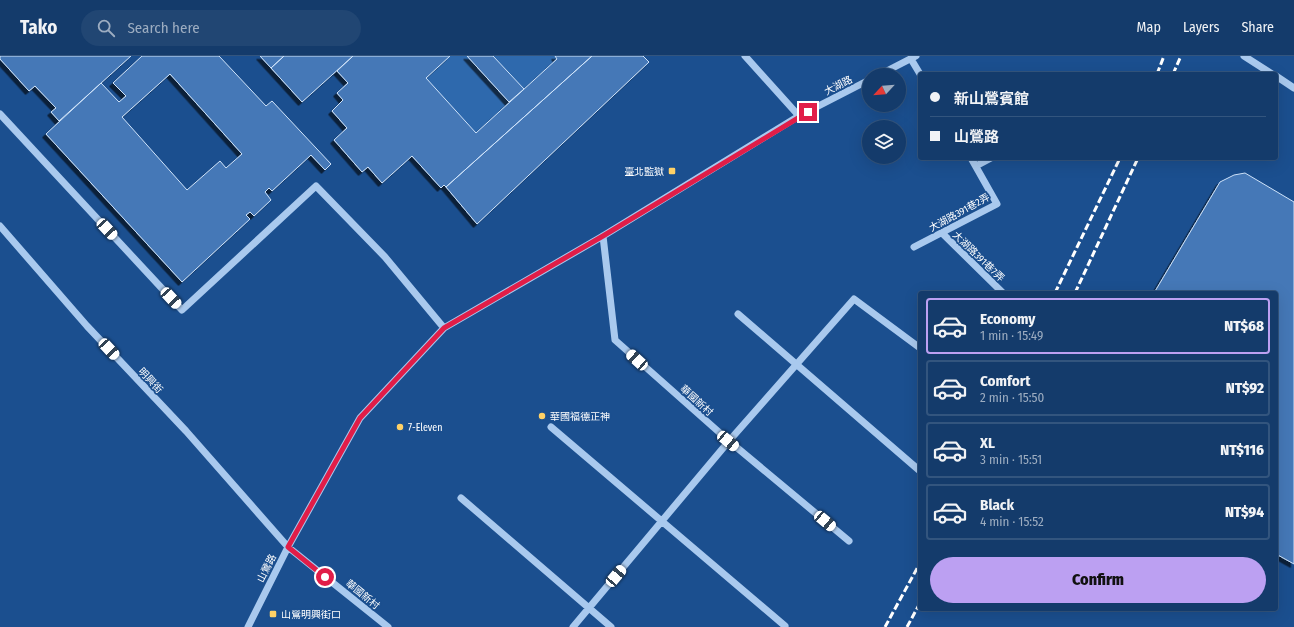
<!DOCTYPE html>
<meta charset="utf-8">
<style>
:root{--surface:#143b6b;--page:#214673;--text:#f1f3f6;--muted:#9dadc1;--line:#33557e;--accent:#bca0f2}
body{margin:0;font-family:"Fira Sans Condensed","Noto Sans TC",sans-serif;background:var(--page);color:var(--text);height:100vh;display:flex;flex-direction:column;font-size:15px;white-space:nowrap}
*{box-sizing:border-box;margin:0}
p{font-size:13px;color:var(--muted)}
.icon{flex:none;width:22px;height:22px;fill:none;stroke:currentColor;stroke-width:2;stroke-linecap:round;stroke-linejoin:round}
.map{position:relative;flex:1;overflow:hidden}
.sheet{position:absolute;left:918px;top:235px;width:360px;height:320px;display:flex;flex-direction:column;background:var(--surface);border-radius:4px;box-shadow:0 4px 16px #0002,0 0 0 1px var(--line)}
.sheet>*{flex:none}
.banner{position:absolute;left:918px;top:16px;width:360px;height:88px;border-radius:4px;box-shadow:0 4px 16px #0002,0 0 0 1px var(--line);display:grid;align-content:center;height:88px;padding:0 12px;background:var(--surface)}
.needle{width:26px;rotate:244deg}
.buttons{position:absolute;left:862px;top:12px;display:grid;gap:8px}
.buttons a{display:grid;place-items:center;width:44px;height:44px;border-radius:50%;background:var(--surface);box-shadow:0 4px 16px #0002,0 0 0 1px var(--line);font-size:20px}
.end{position:absolute;width:18px;height:18px;margin:-9px;border:5px solid #e11d48;background:#fff;box-shadow:0 0 0 2px #fff}
.from{border-radius:50%}
.car{position:absolute;width:12px;height:24px;margin:-12px -6px;border-radius:5px;box-shadow:0 0 3px 1px #0007;background:linear-gradient(#fff 24%,#345 0 40%,#fff 0 76%,#345 0 86%,#fff 0)}
.banner b{display:flex;align-items:center;gap:14px;height:38px;font-size:15px}
.banner b+b{border-top:1px solid var(--line)}
.banner i{width:10px;height:10px;background:var(--text)}
ul{padding:7px 0 0;list-style:none}
li{display:flex;align-items:center;gap:12px;height:56px;margin:0 8px 6px;padding:0 4px;border:2px solid var(--line);border-radius:4px}
li div{flex:1}
li b{display:block;font-size:15px}
li em{font-style:normal;font-weight:800}
li.on{border-color:var(--accent)}
li>.icon{width:36px;height:36px;stroke-width:1.5}
.button{display:flex;gap:8px;margin-top:auto;padding:8px 12px}
.button a{flex:1;height:46px;border-radius:24px;background:var(--accent);color:#111;font-size:16px;font-weight:800;line-height:46px;text-align:center}
header{display:flex;align-items:center;gap:24px;box-sizing:border-box;height:56px;padding:0 20px;background:var(--surface);border-bottom:1px solid var(--line)}
header strong{font-size:19px}
nav{display:flex;gap:22px;margin-inline-start:auto;font-size:14px}
.search{width:280px;height:36px;background:var(--page);display:flex;align-items:center;gap:10px;box-sizing:border-box;padding:0 14px;border-radius:22px;color:var(--muted);font-size:15px}
.map>svg:first-child{display:block}
.green{fill:#2e69ad}
.building{fill:#4478b7;stroke:#cfe3fa;fill-rule:evenodd;filter:url(#shadow)}
.lines{fill:none;stroke-linecap:round;stroke-linejoin:round}
.minor{stroke:#a9c9ee;stroke-width:7}
.rail{stroke:#fff;stroke-width:3;stroke-dasharray:7 3;stroke-linecap:butt}
.route{stroke:#e11d48;stroke-width:5}
.poi-dot{fill:#ffd166;stroke:#1b4f8f;stroke-width:1.5}
.labels{text-anchor:middle;stroke-width:3.5;stroke-linejoin:round;paint-order:stroke}
.street-label{font-size:10px;fill:#fff;stroke:#1b4f8f}
.poi-label{font-size:10px;fill:#fff;stroke:#1b4f8f;text-anchor:start}
</style>
<header>
<strong>Tako</strong>
<div class="search"><svg class="icon" aria-label="search" viewBox="0 0 24 24"><circle cx="10" cy="10" r="6"/><path d="M15 15l6 6"/></svg>Search here</div>
<nav><a>Map</a><a>Layers</a><a>Share</a></nav>
</header>
<div class="map">
<svg width="1294" height="571" viewBox="0 0 1294 571">
<defs>
<filter id="shadow"><feDropShadow dx="-3.5" dy="3.5" stdDeviation="0" flood-color="#0009"/></filter>
</defs>
<rect width="100%" height="100%" fill="#1b4f8f"/>
<path class="green" d="M450,0H467L509,46L476,77L426,22Z
M493,0H555L557,3L524,33Z"/>
<path class="building" d="M0,0H131L59,65L51,56L56,52L35,30L29,35L0,3Z
M142,0H219L266,50L272,45L331,108L325,114L311,99L272,135L269,132L265,136L271,144L254,160L250,156L246,159L250,163L182,226L46,78L101,27L119,46L126,40L113,27ZM170,18L242,98L226,112L220,105L187,134L122,61Z
M260,0H284L271,12Z
M284,0H353L302,46L271,12Z
M353,0H450L426,22L476,77L557,3L555,0H592L446,131L444,129L441,132L412,100L382,127L368,111L362,116L334,84L347,72L332,55L343,44L337,37L348,27L337,15Z
M467,0H493L524,33L509,46Z
M592,0H643L649,6L477,168L446,131Z
M1245,117L1294,146V508L1276,498V237H1154L1220,126L1234,119Z"/>
<g class="lines">
<path class="minor" d="M745,0L799,60
M1244,0L1272,18
M911,3L920,18
M879,19L916,0
M1276,20L1294,32
M0,58L182,254L316,130L385,201L444,272
M976,110L991,102
M0,170L87,270L186,375L288,491L388,571
M942,177L1003,237
M603,180L615,284L729,385L849,485
M914,191L997,148L971,102
M738,258L920,415
M551,371L785,570
M461,442L611,571
M248,571L288,491L360,362L444,272L603,180L799,60L869,24
M573,571L729,385L854,243L920,292"/>
<path class="rail" d="M1157,18L1164,0
M1173,18L1181,0
M1055,237L1120,102
M1075,237L1138,102
M885,571L920,507
M907,571L920,547"/>
</g>
<g class="lines">
<path class="route" d="M325,521L288,491L360,362L444,272L603,180L808,56"/>
</g>
<g class="poi-dot">
<rect x="668" y="111" width="8" height="8" rx="2"/>
<circle cx="542" cy="360" r="4"/>
<circle cx="400" cy="371" r="4"/>
<rect x="269" y="554" width="8" height="8" rx="2"/>
</g>
<g class="labels">
<g class="street-label">
<text transform="translate(838 29) rotate(-27)" y="4">大湖路</text>
<text transform="translate(959 156) rotate(-29)" y="4">大湖路391巷2弄</text>
<text transform="translate(979 200) rotate(44)" y="4">大湖路391巷7弄</text>
<text transform="translate(151 324) rotate(47)" y="4">明興街</text>
<text transform="translate(697 344) rotate(42)" y="4">華國新村</text>
<text transform="translate(266 512) rotate(-63)" y="4">山鶯路</text>
<text transform="translate(363 538) rotate(39)" y="4">華國新村</text>
</g>
<g class="poi-label">
<text x="664" y="119" text-anchor="end">臺北監獄</text>
<text x="550" y="364">華國福德正神</text>
<text x="408" y="375">7-Eleven</text>
<text x="281" y="562">山鶯明興街口</text>
</g>
</g>
</svg>
<div class="buttons">
<a><svg class="needle" viewBox="-14 -14 28 28"><path d="M0-13l5 13h-10z" fill="#e53935"/><path d="M0 13l5-13h-10z" fill="#9dadc1"/></svg></a>
<a><svg class="icon" aria-label="layers" viewBox="0 0 24 24"><path d="M12 4l9 5-9 5-9-5zM3 14l9 5 9-5"/></svg></a>
</div>
<i class="end from" style="left:325px;top:521px"></i>
<i class="end" style="left:808px;top:56px"></i>
<i class="car" style="left:107px;top:173px;rotate:137deg"></i>
<i class="car" style="left:171px;top:242px;rotate:137deg"></i>
<i class="car" style="left:109px;top:293px;rotate:137deg"></i>
<i class="car" style="left:637px;top:304px;rotate:312deg"></i>
<i class="car" style="left:728px;top:385px;rotate:130deg"></i>
<i class="car" style="left:825px;top:465px;rotate:130deg"></i>
<i class="car" style="left:616px;top:520px;rotate:40deg"></i>
<div class="banner">
<b><i class="from"></i>新山鶯賓館</b>
<b><i></i>山鶯路</b>
</div>
<section class="sheet">
<ul>
<li class="on"><svg class="icon" aria-label="car" viewBox="0 0 24 24"><path d="M5 17H2v-5l4-1 3-4h7l3 4 3 1v5h-3M9 17h6M6 11h13"/><circle cx="7" cy="17" r="2"/><circle cx="17" cy="17" r="2"/></svg><div><b>Economy</b><p>1 min · 15:49</p></div><em>NT$68</em></li>
<li><svg class="icon" aria-label="car" viewBox="0 0 24 24"><path d="M5 17H2v-5l4-1 3-4h7l3 4 3 1v5h-3M9 17h6M6 11h13"/><circle cx="7" cy="17" r="2"/><circle cx="17" cy="17" r="2"/></svg><div><b>Comfort</b><p>2 min · 15:50</p></div><em>NT$92</em></li>
<li><svg class="icon" aria-label="car" viewBox="0 0 24 24"><path d="M5 17H2v-5l4-1 3-4h7l3 4 3 1v5h-3M9 17h6M6 11h13"/><circle cx="7" cy="17" r="2"/><circle cx="17" cy="17" r="2"/></svg><div><b>XL</b><p>3 min · 15:51</p></div><em>NT$116</em></li>
<li><svg class="icon" aria-label="car" viewBox="0 0 24 24"><path d="M5 17H2v-5l4-1 3-4h7l3 4 3 1v5h-3M9 17h6M6 11h13"/><circle cx="7" cy="17" r="2"/><circle cx="17" cy="17" r="2"/></svg><div><b>Black</b><p>4 min · 15:52</p></div><em>NT$94</em></li>
</ul>
<div class="button"><a>Confirm</a></div>
</section>
</div>
